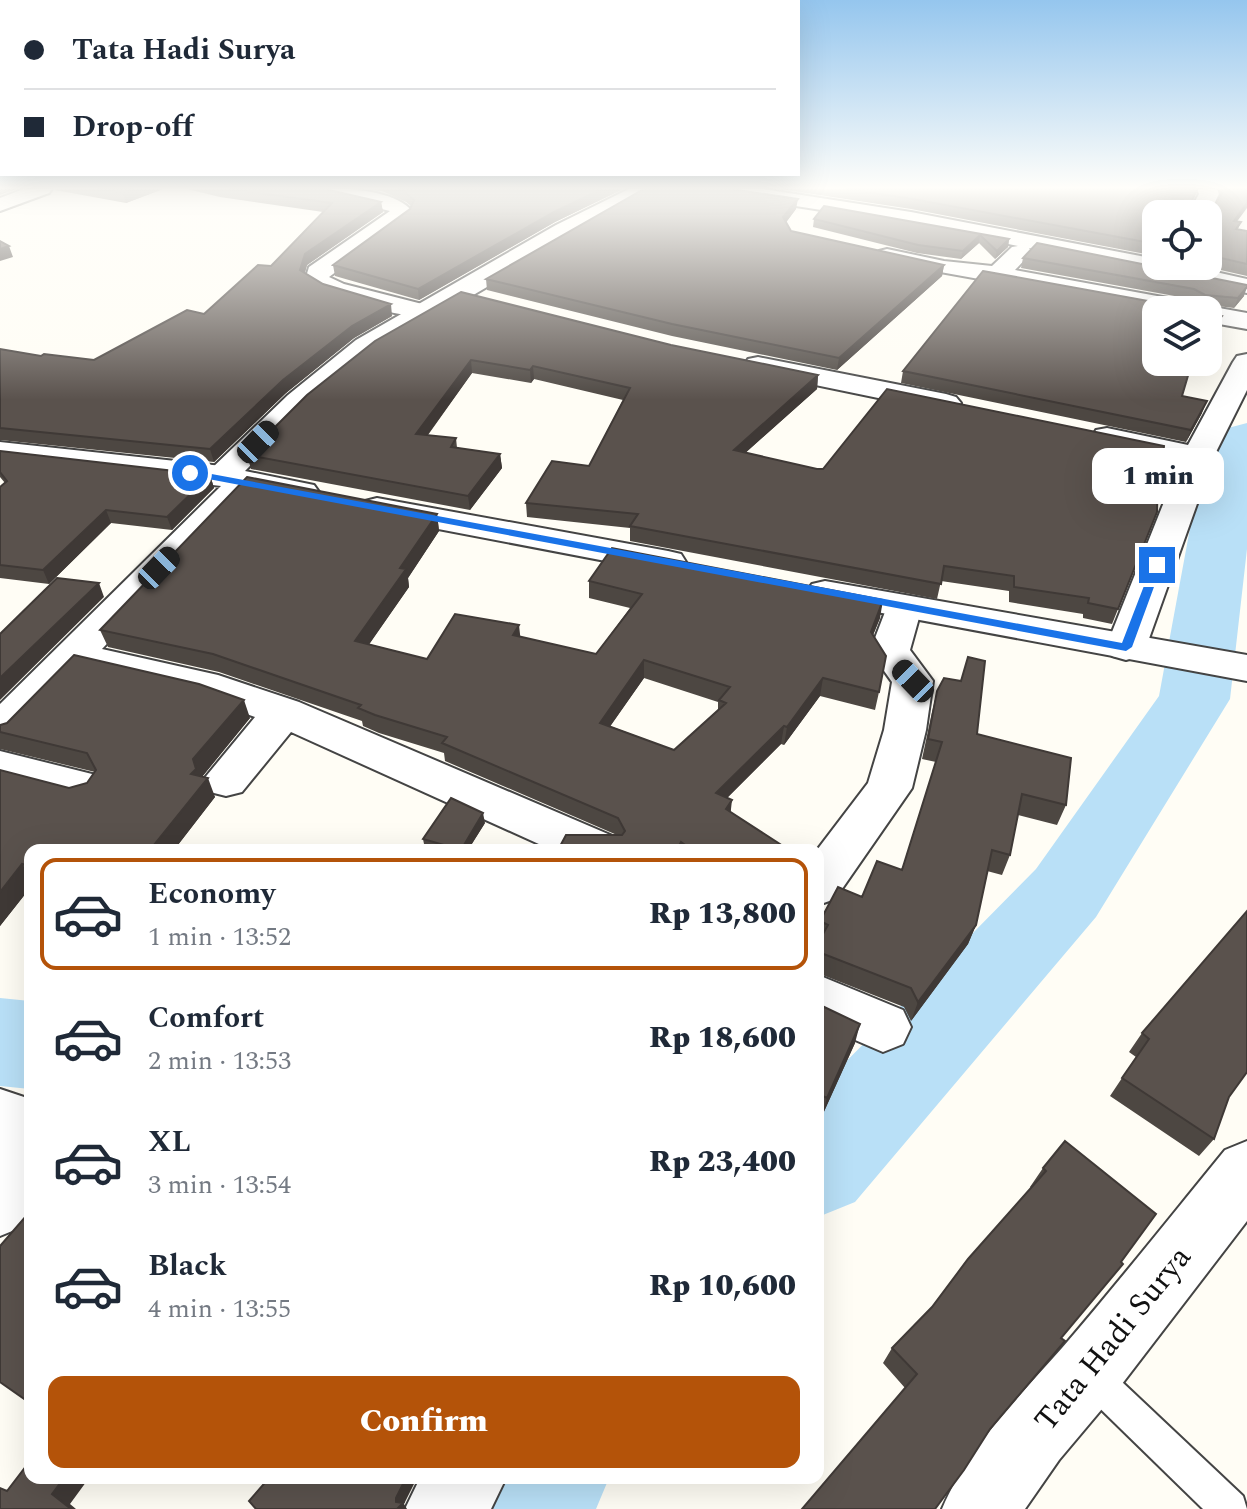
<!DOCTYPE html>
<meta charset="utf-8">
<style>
:root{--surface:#fff;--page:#f6f6f7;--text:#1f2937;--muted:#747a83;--line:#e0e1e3;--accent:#b45309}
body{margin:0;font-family:Spectral,serif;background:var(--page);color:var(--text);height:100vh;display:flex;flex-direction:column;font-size:30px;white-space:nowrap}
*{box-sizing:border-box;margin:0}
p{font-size:26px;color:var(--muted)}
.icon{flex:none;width:44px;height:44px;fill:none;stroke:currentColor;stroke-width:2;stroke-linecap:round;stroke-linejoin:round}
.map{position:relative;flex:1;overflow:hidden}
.drawer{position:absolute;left:24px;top:844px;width:800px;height:640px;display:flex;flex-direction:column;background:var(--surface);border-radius:16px;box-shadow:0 8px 32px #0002}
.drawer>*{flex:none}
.banner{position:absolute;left:0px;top:0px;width:800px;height:176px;box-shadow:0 8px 32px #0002;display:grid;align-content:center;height:176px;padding:0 24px;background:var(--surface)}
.tools{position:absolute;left:1142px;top:200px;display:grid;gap:16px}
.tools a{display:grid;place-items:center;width:80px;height:80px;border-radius:16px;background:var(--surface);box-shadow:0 8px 32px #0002;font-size:40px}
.end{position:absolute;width:36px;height:36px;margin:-18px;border:10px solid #1a73e8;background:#fff;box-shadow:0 0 0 4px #fff}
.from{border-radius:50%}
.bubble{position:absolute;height:56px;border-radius:16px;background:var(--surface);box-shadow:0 8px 32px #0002;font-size:26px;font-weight:800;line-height:56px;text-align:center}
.car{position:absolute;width:24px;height:48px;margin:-24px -12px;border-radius:10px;box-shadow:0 0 6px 2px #0007;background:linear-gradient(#222 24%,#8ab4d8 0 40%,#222 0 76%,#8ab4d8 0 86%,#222 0)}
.banner b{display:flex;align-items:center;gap:28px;height:76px;font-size:30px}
.banner b+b{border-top:2px solid var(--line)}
.banner i{width:20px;height:20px;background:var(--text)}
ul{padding:14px 0 0;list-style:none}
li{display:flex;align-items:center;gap:24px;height:112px;margin:0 16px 12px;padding:0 8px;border:4px solid transparent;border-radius:16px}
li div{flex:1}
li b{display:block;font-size:30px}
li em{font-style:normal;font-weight:800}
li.active{border-color:var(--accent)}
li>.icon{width:72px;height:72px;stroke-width:1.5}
.button{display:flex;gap:16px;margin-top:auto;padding:16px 24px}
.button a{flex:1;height:92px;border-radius:16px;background:var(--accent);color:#fff;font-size:32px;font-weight:800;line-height:92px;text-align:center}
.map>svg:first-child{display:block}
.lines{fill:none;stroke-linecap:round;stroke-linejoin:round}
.river{fill:#b9e0f7;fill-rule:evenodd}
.service-casing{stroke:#444;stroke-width:4}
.minor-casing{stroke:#444;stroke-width:4}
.tertiary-casing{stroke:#444;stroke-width:4}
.service{fill:#fff;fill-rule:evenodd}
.minor{fill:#fff;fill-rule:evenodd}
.tertiary{fill:#fff;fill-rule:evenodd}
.wall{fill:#4d4742;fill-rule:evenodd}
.shaded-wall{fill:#3f3936}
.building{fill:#5a524d;stroke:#3f3936;stroke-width:2;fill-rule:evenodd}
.route{fill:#1a73e8}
.labels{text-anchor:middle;stroke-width:8;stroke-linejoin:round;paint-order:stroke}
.near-street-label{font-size:32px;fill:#111;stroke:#fff}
</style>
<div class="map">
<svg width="1247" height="1509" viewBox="0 0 1247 1509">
<rect width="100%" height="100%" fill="#fffdf5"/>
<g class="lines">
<path class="river" d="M1247,423V549L1230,699L1096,917L855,1202L818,1217V1090L1036,869L1159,696L1193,512L1220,439L1228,428Z
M0,998L30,1001V1089L0,1086Z
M467,1478H609L596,1509H454Z"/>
<defs>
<path id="service" d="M1091,1359L1103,1364L1243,1496L1247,1509H1203L1079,1388L1074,1376L1079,1364Z"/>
<path id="minor" d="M24,189H52L49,193L0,211V198Z
M313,189C340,187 396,189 413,212L410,217L329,277L344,284L430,306L434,311L430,316C411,321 316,296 305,280L309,267L390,211L316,193Z
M716,189H763L911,212L1156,259V266H1189L1247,279V293L1029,248L1032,252L1015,270L1190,302L1201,308L1208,306L1247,313V329L1208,322V310L1156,311L879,261L875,256L879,251L887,249L944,261L992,266L1012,247L1018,246L911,224L726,195Z
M1197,189H1217L1219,194L1208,216V214H1188L1199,194Z
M1247,354V390L1214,456L1146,647L1140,656L1126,660L1112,656L1106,647L1180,462L1096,444L1092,437L1096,430L1107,428L1188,445L1233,362L1237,356Z
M758,357L946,394L956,397L961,403L956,409L946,412L748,371L744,365L748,359Z
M0,442L222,466L233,469L236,473L256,474L260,481L102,649L218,675L299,702L615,837L622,850H552L291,732L242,792L226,796L210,792L203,780L255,717L207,700L82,670L15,740L0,745V704L221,486L0,460Z
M903,595L916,599L922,607L910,650L933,681L926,730L912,788L835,899L818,905L817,850L868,783L884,730L892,682L870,651L890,599Z
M0,751L96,775L103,787L96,799L80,804L0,783Z
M818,975L903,1010L911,1027L903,1044L883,1052L818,1024Z
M0,1089L30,1099V1215L22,1227L0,1236Z
M420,1478H506L491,1509H405Z"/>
<path id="tertiary" d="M629,189H654L376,352L308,407L245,471L314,485L319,492L314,499L302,502L211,483L206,476L211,469L288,395L356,340L556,225Z
M377,498L668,551L681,554L686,562L681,570L668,573L365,515L360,508L365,501Z
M825,581L1247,655V681L812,600L806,592L812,584Z
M1247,1141V1221L1112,1397L1059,1460L1025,1509H942C968,1447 1018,1398 1062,1348C1118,1283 1171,1216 1225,1150Z"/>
</defs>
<use href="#service" class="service-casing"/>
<use href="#minor" class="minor-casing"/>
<use href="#tertiary" class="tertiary-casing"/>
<use href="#service" class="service"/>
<use href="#minor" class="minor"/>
<use href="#tertiary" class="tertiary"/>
</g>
<path class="wall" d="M54,189H163L126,203L55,190Z
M187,189H325L381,202L383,212L307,265L305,273L323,284L392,316L354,338L286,393L214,462L0,440V349L41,356L94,360L204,314L271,266L323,212L220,197Z
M366,189H623L555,222L419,300L335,276L333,265L410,209L411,206L406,202L382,191Z
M780,189H1198L1190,206L1214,207L1221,194L1219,189H1247L1237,221L1241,222L1238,229L1247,231V276L1203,266H1208V214H1156V256L911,209Z
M824,206L1009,239L1008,247L995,259L979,243L961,259L917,253L813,227L814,219Z
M796,209L786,222L791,231L944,265L942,276L837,370L672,336L487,290L486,279Z
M1023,258L1244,296L1234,308L1209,305L1210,313L1218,327L1211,335L1208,334V310H1156L1182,396L1202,413L1186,442L901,383L903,371L1159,303L1197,302L1191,299L1021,268Z
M375,341L671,345L818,375L817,389L745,453L817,469L1161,474L1158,483L1157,512L1112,624L1083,618V614L1009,602V591L941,581L937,599L630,541V528L527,517L526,503L589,466L623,400L534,379L531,383L472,373L428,435L456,438L457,448L500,454L502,468L470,510L251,469L247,455Z
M0,451L210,475L214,488L172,530L111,523L49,584L0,578V487L5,483L0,477Z
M437,514L439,531L408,578L409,587L369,644L427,659L520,637L596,654L630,608L589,598V581L880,618L873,635L879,692L875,710L820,696L784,745L781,744L727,798L731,812L785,850H558L617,835L445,761L444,753L379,733L363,726L362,721L219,672L108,647L100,630ZM644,678L718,702V710L674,750L610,726Z
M937,691L977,734L1066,805L1057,825L1018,815L1010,855L1002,875L987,871L976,925L968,944L911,1021L904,1007L820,974V1005L855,1043L822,1116L818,1114V931L820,921L862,897L902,870L936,762L922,759L932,712Z
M250,718L202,777L215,797L174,850H30V888L0,926V770L69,788L87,783L95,772L0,749V725Z
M485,823L468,850H424L425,849L423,839Z
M1142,1033L1229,1097L1214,1139L1199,1156L1110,1096L1136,1057L1129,1052Z
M1043,1168L1156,1214L905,1388L883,1363L892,1348L932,1307L1031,1188L1030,1187Z"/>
<path class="shaded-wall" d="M0,189H17L0,195Z
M134,189H163L126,203L123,193Z
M602,189H623L555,222L419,300L418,289L554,212Z
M798,199L796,209L782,228L783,217Z
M381,202L383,212L307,265L302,281L300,270L305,254Z
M1247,203V208L1230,231L1234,221Z
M980,235L979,243L961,259L963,251Z
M1009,239L1008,247L995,259L997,251Z
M9,246L13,257L0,261V249Z
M944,265L942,276L837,370L839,358Z
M1247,287L1244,296L1234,308L1238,298Z
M391,304L392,316L354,338L286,393L214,462L210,449L283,380L352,326Z
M1222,316L1218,327L1211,335L1215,324Z
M471,360L472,373L418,448L416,434Z
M533,366L534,379L531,383L530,370Z
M818,375L817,389L733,464L734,450Z
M1207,401L1202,413L1186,442L1191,430Z
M500,454L502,468L470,510L468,496Z
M210,475L214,488L172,530L167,517Z
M106,510L111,523L49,584L43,570Z
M437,514L439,531L408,578L409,587L359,659L355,641L400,568Z
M99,583L104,597L0,700V678Z
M883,600L880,618L867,650L871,632Z
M519,625L521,643L513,635Z
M644,660V678L600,741V723Z
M823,678L820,696L784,745L787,727Z
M244,700L250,718L201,778H208L215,797L174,850H150L191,774L193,759Z
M784,726L781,744L714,811L716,793Z
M732,800L730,818L726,809Z
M483,813L485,823L468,850H461Z
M22,864L30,877V888L0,926V892Z
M976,925L968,944L911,1021L918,1002Z
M860,1024L855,1043L822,1116L827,1098Z
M64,1478H89L70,1504L76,1509H71L52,1494Z
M406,1478H417L404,1504L407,1509H397L396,1498Z"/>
<path class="building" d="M98,189H134L123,193Z
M229,189H325L381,202L305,254L300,270L323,284L391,304L352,326L283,380L210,449L0,428V349L41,356L44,354L94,360L187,310L204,314L258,265L271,266L332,203Z
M398,189H602L554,212L418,289L333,265L410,209L414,200L405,192Z
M644,189H731L798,199L783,217L791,231L944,265L839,358L672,324L486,279Z
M846,189H1197L1190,206L1214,207L1224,189H1247V203L1234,221L1241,222L1236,229L1247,231V264L1208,255V214H1156V244L913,199Z
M824,206L1009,239L997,251L980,235L963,251L918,245L814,219Z
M0,241L9,246L0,249Z
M1037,243L1247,285V287L1238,298L1205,295L1194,289L1023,258Z
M983,271L1159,303L1209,302L1210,313L1222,316L1215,324L1208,322V310H1156V362H1192L1182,396L1207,401L1191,430L903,371Z
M461,292L671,345L818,375L734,450L817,469H823L887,389L1164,446L1161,474L1158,473L1157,512L1118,609L1088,603L1089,598L1014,587V576L944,566L941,584L630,526L638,514L526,503L552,461L589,466L630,388L533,366L530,370L471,360L416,434L456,438L451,447L500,454L468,496L247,455L307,395L375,341Z
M0,451L210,475L167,517L106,510L43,570L0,565V487L7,481L0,472Z
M247,477L437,514L400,568L406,569L355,641L427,659L455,614L519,625L513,635L596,654L642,594L589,581L612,548L883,600L871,632L886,656L879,692L823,678L787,727L784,726L716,793L732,800L726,809L786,848L783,850H692L681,842L677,850H558L566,835H622L625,831L618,818L442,743L447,737L375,715L358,708L361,705L213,654L100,630ZM644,660L730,687L719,700L726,703L674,750L600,723Z
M57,578L99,583L0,678V634Z
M74,655L199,684L244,700L193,759L196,769L191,774L208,778L150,850H30V866L22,864L0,892V770L69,788L87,783L96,770L87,753L0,732V725L7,723Z
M968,657L985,661L977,734L1071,758L1066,805L1022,794L1010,855L992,850L976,925L918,1002L911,988L821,953L820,1005L860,1024L827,1098L818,1094V943L828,925L820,921L838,887L862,897L877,861L902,870L942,742L928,739L937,691L944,678L961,681Z
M451,798L483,813L461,850L423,839Z
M1247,911V1072L1229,1097L1214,1139L1122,1078L1149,1039L1142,1033Z
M1065,1141L1156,1214L1121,1262L1123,1264L1061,1338L1065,1341L990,1429L964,1470L935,1509H802L917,1374L892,1348L932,1307L968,1259L1046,1171L1043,1168Z
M26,1216L30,1219V1403L0,1382V1246Z
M30,1461V1478H64L52,1494L71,1509H0V1488L7,1491Z
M269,1478H406L396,1498V1502L403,1503L397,1509H256L249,1501Z"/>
<linearGradient id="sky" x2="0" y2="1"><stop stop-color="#95c6ee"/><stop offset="0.47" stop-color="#fffefa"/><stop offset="1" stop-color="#fffefa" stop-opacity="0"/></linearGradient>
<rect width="1247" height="400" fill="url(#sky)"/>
<path class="route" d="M190,470L1122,643L1152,565L1157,562L1162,565L1132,647L1126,651L187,475Z"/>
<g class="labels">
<g class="near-street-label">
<text transform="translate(1112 1338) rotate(-51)" y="11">Tata Hadi Surya</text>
</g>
</g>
</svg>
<div class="tools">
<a><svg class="icon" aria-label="locate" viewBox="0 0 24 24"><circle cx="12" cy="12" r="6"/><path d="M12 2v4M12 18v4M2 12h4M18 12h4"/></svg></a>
<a><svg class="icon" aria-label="layers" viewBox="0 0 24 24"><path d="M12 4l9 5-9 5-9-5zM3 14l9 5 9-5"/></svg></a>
</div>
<i class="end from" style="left:190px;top:473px"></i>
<i class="end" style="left:1157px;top:565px"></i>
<div class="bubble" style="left:1092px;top:448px;width:132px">1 min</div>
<i class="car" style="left:258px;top:442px;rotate:44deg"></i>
<i class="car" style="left:159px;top:568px;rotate:44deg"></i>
<i class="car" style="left:913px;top:681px;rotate:316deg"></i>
<div class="banner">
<b><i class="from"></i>Tata Hadi Surya</b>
<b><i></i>Drop-off</b>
</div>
<section class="drawer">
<ul>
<li class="active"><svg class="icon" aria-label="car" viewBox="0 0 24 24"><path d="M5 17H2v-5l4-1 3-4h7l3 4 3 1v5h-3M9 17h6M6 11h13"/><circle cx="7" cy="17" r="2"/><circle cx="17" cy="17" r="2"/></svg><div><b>Economy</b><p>1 min · 13:52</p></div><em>Rp 13,800</em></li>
<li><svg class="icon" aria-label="car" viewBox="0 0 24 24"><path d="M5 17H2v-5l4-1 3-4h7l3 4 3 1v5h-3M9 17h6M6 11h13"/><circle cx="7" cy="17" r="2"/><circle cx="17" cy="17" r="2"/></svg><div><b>Comfort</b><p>2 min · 13:53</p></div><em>Rp 18,600</em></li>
<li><svg class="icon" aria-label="car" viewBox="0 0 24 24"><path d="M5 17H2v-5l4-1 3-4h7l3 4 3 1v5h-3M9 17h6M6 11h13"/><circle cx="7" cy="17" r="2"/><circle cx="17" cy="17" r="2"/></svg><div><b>XL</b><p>3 min · 13:54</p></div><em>Rp 23,400</em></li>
<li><svg class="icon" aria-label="car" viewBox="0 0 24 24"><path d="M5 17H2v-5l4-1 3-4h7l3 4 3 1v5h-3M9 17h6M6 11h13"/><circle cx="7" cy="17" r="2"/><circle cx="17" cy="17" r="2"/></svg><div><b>Black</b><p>4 min · 13:55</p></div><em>Rp 10,600</em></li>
</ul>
<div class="button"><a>Confirm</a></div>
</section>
</div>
